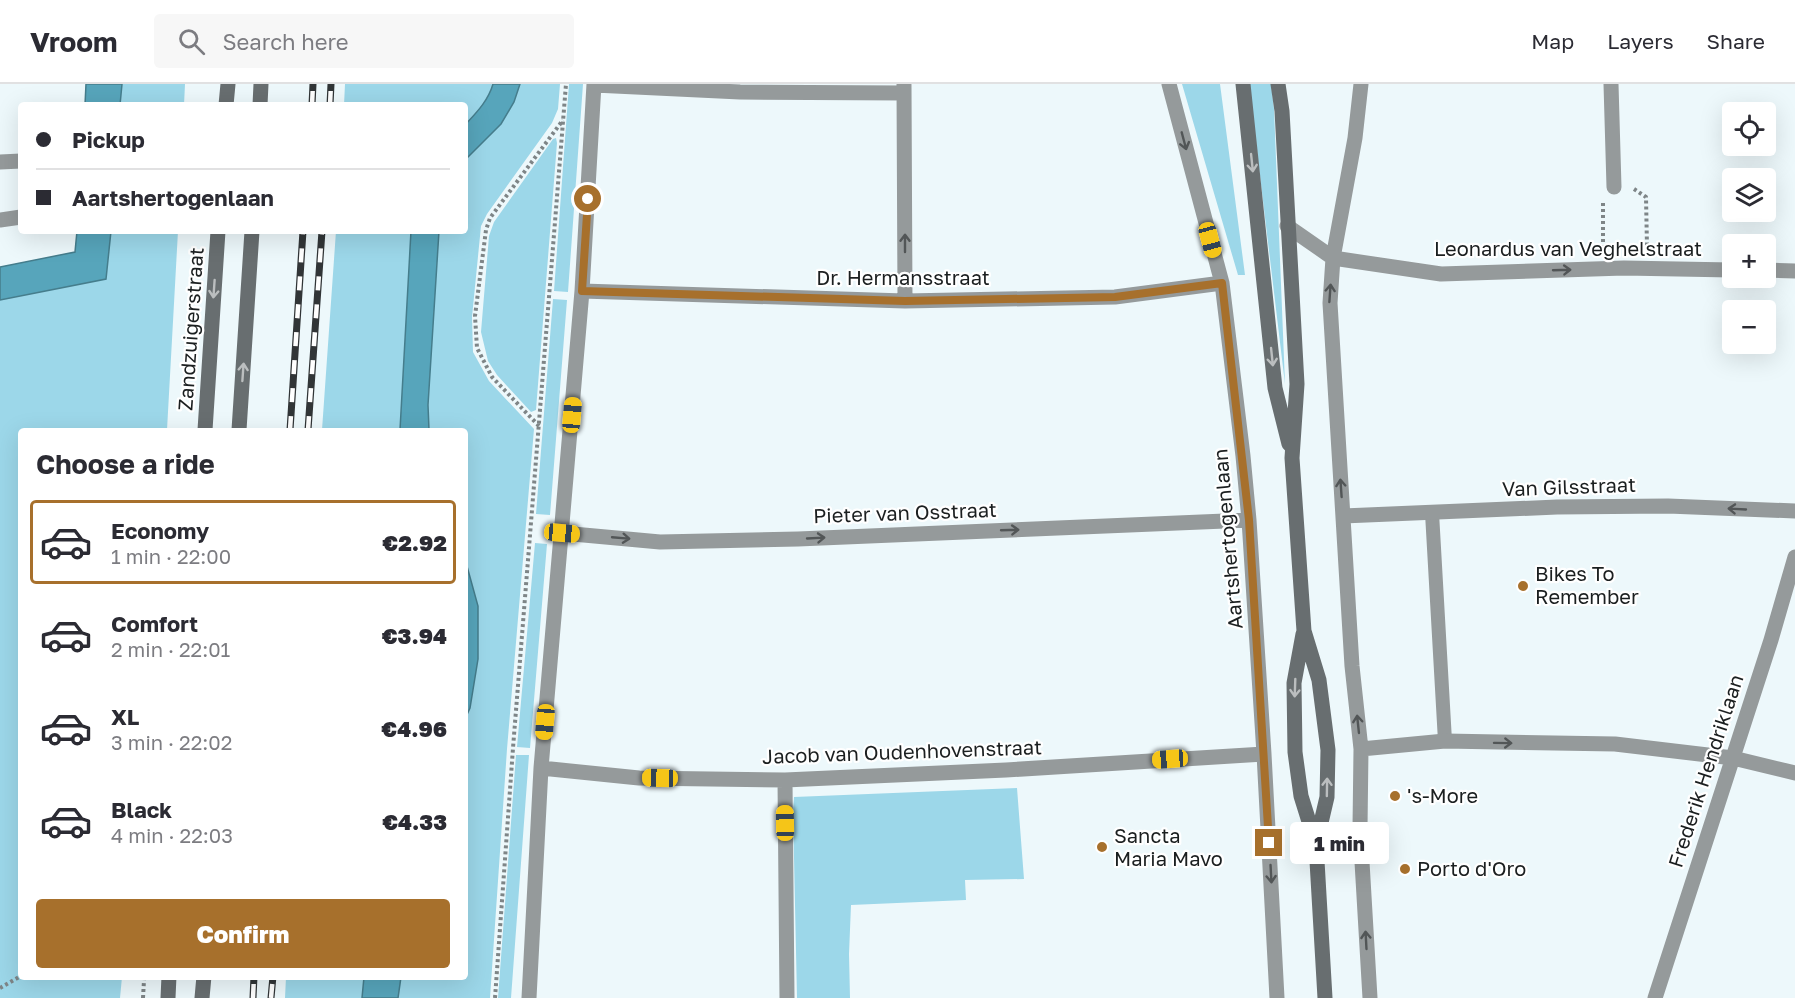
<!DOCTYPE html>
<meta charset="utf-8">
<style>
:root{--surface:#fff;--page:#f7f7f7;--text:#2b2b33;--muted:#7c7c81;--line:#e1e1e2;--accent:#a7702c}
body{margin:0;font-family:"Golos Text",sans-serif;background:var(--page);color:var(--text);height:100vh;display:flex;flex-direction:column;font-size:22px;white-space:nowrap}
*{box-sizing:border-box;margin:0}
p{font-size:20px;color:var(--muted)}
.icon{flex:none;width:33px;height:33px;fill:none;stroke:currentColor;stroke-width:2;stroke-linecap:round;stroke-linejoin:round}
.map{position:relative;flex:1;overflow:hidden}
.side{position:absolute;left:18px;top:344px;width:450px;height:552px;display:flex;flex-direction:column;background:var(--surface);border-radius:6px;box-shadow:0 6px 24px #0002}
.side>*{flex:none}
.banner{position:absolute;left:18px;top:18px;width:450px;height:132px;border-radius:6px;box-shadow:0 6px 24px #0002;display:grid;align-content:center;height:132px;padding:0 18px;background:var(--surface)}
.tools{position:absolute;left:1722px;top:18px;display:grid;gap:12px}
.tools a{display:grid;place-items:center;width:54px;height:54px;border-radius:6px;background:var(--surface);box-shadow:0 6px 24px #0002;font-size:30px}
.end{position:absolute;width:27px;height:27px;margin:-14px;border:8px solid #a7702c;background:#fff;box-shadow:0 0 0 3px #fff}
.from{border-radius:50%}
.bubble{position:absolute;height:42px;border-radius:6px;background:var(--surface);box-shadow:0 6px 24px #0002;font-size:20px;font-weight:800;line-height:42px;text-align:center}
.car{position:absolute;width:18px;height:36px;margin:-18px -9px;border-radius:8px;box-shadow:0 0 4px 2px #0007;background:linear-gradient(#f5c518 24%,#345 0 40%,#f5c518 0 76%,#345 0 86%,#f5c518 0)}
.banner b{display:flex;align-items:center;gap:21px;height:57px;font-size:22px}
.banner b+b{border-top:2px solid var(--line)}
.banner i{width:15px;height:15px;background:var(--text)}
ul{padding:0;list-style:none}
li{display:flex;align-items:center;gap:18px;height:84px;margin:0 12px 9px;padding:0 6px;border:3px solid transparent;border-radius:6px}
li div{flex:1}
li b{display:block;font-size:22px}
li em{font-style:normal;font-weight:800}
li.active{border-color:var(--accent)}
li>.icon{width:54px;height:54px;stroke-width:1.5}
h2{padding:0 18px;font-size:27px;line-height:72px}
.button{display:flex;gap:12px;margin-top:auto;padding:12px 18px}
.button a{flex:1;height:69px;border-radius:6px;background:var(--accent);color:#fff;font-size:24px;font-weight:800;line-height:69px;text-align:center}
header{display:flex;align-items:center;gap:36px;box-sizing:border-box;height:84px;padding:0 30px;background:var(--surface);border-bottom:2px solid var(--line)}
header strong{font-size:28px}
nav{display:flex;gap:33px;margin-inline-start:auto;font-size:21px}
.search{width:420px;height:54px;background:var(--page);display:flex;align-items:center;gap:15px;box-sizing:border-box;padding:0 21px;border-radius:6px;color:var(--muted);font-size:22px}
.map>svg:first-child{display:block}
.green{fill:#9cd7e9}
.water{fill:#57a5bb;stroke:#457d8c;stroke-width:1.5}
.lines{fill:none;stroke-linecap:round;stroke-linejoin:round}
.path{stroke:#7e8587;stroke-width:4;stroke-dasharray:3 3;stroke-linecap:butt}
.lane{stroke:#959a9b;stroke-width:14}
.street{stroke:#959a9b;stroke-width:15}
.secondary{stroke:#686e70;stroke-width:15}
.rail-casing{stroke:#313537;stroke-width:7}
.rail{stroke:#fff;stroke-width:4.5;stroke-dasharray:14;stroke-linecap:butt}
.oneway{stroke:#525657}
.oneway2{stroke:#bbbebf}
.route{stroke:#a7702c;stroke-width:8}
.poi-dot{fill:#a7702c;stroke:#fff;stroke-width:2}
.labels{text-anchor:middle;stroke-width:4.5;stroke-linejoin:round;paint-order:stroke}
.street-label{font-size:20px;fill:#1b1f20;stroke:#fff}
.poi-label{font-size:20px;fill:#1b1f20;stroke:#fff;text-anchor:start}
</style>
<header>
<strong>Vroom</strong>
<div class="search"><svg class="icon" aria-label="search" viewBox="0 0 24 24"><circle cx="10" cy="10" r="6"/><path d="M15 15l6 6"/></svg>Search here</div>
<nav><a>Map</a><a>Layers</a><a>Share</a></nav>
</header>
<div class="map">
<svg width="1795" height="914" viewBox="0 0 1795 914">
<rect width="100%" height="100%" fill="#edf8fb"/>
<path class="green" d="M122,0H185L184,21H120Z
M345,0H493C488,17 477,28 465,41V21H344Z
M520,0H560L558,25L552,39L487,130L481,142L472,233L473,268L489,297L534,345L507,665L490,914H398L401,893L465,892V635L470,624L478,575V522L465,475V346H429L428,321L437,170L439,147H465V76L501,40L514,18Z
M569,0H583L568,208L554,207Z
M1182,0H1220L1245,191H1238Z
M1249,0H1271L1274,25L1285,300Z
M556,54L557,59L536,326L531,328L497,291L488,277L481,248L489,152L494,138L553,55Z
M111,147H178L167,346H21V892L122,893L120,914H0V216L106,195Z
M336,147H411L400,346H322Z
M553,215L567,216L550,431L536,430Z
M535,459L547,460L530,664L517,663Z
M516,671H529L511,914H498Z
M1017,704L1024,795L965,796L966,816L851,821L849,870L850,914H797L793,727L794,713Z
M286,893H364L362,914H285Z"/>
<path class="water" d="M86,0H122L120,21H85Z
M493,0H520L514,18L501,40L465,76V41C477,28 488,17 493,0Z
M77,147H111L106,195L0,216V183L75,168Z
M411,147H439L428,321L429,346H400Z
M465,475L478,522V575L470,624L465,635Z
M364,893H401L398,914H362Z"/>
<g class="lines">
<path class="path" d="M1634,105L1646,113L1647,163
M1603,119V163
M539,342L492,293L477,264L475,232L486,146L490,134L563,36
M0,904L21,892
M143,914L144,896
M495,914L513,664L566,0"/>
<path class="lane" d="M1432,429L1445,657"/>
<path class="street" d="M1169,0L1222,199L1243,372L1249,436L1264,670L1277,914
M1361,0L1355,54L1333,174L1330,219L1352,582L1361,665L1360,744L1370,914
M1611,0L1614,103
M594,1L740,8L904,9
M904,1L905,217
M0,78L21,77
M0,136L21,133
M1287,142L1333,174L1441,190L1624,184L1732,186
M1766,186L1795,187
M582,207L905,217L1115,213L1222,199
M1343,432L1557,423L1668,422L1795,427
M562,449L660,458L798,455L1249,436
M1361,665L1445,657L1615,660L1733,674L1795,689
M541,684L639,694L785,696L1006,686L1264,670
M785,696L787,914
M529,914L541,684L582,207L594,0
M1655,914L1771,556L1795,473"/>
<path class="secondary" d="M1243,0L1275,304L1289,360
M1278,0L1282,27L1297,300L1292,374L1304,547L1319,596L1328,666L1327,713L1316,760
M226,21L228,0
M260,21L261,0
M205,346L218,147
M239,346L252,147
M1303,550L1294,599L1295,668L1301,712L1316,760L1325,914
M168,914L169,892
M202,914L204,892"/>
<defs>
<path id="rail" d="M312,21L313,0
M330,21L331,0
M290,346L303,147
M308,346L322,147
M253,914L254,892
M271,914L273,892"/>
</defs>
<use href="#rail" class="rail-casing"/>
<use href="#rail" class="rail"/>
</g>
<defs><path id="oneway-shaft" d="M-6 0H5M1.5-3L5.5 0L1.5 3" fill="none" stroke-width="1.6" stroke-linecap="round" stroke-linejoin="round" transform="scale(1.5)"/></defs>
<g class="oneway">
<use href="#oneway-shaft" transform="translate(1184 57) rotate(75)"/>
<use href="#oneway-shaft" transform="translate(905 159) rotate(-90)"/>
<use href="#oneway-shaft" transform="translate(1562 186) rotate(-2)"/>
<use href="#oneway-shaft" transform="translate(1330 209) rotate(-86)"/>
<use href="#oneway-shaft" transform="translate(1341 404) rotate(-94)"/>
<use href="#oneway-shaft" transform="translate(1737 425) rotate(-177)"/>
<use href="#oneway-shaft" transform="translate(1010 446) rotate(-2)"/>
<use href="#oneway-shaft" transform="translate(621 454) rotate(5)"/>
<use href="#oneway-shaft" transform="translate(816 454) rotate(-3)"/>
<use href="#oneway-shaft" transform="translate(1358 640) rotate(-96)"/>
<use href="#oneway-shaft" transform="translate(1503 659) rotate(1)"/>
<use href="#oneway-shaft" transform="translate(1271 790) rotate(87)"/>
<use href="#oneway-shaft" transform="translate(1366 856) rotate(-93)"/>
</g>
<g class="oneway2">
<use href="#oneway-shaft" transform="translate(1252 79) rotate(84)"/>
<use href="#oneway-shaft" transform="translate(214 205) rotate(94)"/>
<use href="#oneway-shaft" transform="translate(1272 273) rotate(84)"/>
<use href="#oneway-shaft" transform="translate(243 288) rotate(-86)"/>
<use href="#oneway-shaft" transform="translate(1295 604) rotate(92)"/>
<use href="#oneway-shaft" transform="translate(1327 703) rotate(-89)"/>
</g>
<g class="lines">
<path class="route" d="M588,115L582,207L905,217L1115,213L1222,199L1249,436L1269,759"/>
</g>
<g class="poi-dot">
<circle cx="1523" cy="502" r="6"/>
<circle cx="1395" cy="712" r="6"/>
<circle cx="1102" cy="763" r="6"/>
<circle cx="1405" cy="785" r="6"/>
</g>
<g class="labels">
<g class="street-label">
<text x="1568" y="172">Leonardus van Veghelstraat</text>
<text x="903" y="201">Dr. Hermansstraat</text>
<text transform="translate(191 245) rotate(-86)" y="7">Zandzuigerstraat</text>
<text transform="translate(1569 403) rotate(-2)" y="7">Van Gilsstraat</text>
<text transform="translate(905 429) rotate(-2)" y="7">Pieter van Osstraat</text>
<text transform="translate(1228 455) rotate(-95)" y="7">Aartshertogenlaan</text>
<text transform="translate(902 668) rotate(-2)" y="7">Jacob van Oudenhovenstraat</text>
<text transform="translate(1706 687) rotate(-72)" y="7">Frederik Hendriklaan</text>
</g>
<g class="poi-label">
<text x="1535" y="497">Bikes To<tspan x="1535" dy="23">Remember</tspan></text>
<text x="1407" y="719">'s-More</text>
<text x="1114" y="759">Sancta<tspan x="1114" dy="23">Maria Mavo</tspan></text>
<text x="1417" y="792">Porto d'Oro</text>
</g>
</g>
</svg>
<div class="tools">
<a><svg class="icon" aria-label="locate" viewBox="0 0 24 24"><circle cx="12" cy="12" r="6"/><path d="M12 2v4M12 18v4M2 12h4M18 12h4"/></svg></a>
<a><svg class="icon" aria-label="layers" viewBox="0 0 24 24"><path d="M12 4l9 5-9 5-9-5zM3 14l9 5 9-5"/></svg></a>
<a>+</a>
<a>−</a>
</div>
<i class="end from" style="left:588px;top:115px"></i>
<i class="end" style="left:1269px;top:759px"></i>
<div class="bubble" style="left:1290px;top:738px;width:99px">1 min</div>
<i class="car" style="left:1210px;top:156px;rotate:165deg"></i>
<i class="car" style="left:572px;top:331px;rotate:5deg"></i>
<i class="car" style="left:562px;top:449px;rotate:95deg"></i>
<i class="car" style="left:545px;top:638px;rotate:185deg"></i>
<i class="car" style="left:1170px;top:675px;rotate:266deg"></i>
<i class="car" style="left:660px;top:694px;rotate:271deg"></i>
<i class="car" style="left:785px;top:739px;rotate:359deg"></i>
<div class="banner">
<b><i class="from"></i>Pickup</b>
<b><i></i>Aartshertogenlaan</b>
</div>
<section class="side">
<h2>Choose a ride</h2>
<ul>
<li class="active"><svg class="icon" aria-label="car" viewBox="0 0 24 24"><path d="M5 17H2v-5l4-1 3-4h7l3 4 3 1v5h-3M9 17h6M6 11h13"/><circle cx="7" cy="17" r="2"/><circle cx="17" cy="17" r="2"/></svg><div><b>Economy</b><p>1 min · 22:00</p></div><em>€2.92</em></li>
<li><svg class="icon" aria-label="car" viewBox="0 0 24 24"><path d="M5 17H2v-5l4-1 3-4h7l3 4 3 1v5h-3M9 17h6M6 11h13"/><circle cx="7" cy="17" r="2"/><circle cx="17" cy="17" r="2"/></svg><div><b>Comfort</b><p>2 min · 22:01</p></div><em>€3.94</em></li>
<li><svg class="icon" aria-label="car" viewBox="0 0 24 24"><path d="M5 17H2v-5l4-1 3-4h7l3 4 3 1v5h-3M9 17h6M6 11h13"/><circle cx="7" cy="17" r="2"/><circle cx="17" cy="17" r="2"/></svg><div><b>XL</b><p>3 min · 22:02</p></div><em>€4.96</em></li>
<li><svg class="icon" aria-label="car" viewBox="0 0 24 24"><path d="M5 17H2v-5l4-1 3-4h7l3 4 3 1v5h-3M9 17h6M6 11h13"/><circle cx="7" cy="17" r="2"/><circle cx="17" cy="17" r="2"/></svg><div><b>Black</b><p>4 min · 22:03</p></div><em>€4.33</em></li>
</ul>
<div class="button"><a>Confirm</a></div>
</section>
</div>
